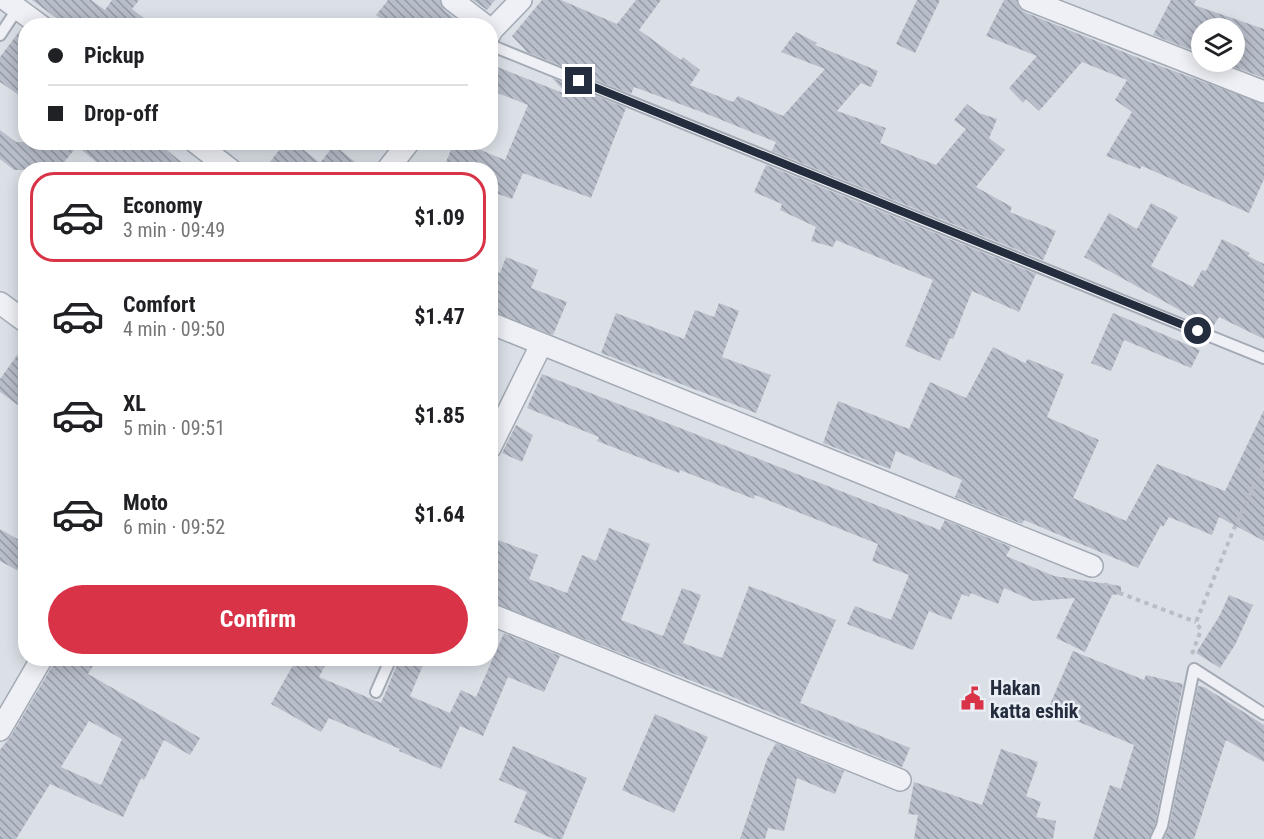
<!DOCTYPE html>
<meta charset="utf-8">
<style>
:root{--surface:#fff;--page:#f2f2f2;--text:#202124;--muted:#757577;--line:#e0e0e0;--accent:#d93348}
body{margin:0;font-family:"Roboto Condensed",sans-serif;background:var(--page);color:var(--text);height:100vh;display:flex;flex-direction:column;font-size:22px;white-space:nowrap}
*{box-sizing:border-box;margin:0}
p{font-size:20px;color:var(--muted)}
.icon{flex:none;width:33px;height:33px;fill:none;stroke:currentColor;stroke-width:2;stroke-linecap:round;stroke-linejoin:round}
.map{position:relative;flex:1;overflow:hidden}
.drawer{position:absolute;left:18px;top:162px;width:480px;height:504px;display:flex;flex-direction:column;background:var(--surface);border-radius:24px;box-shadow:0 3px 15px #0003}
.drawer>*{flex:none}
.top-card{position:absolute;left:18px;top:18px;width:480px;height:132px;border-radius:24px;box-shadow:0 3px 15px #0003;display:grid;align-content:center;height:132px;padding:0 30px;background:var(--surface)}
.tools{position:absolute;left:1191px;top:18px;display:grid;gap:12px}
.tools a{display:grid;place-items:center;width:54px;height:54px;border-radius:50%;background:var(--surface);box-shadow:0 3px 15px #0003;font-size:30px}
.end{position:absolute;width:27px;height:27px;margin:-14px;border:8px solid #242d3e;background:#fff;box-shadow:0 0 0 3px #fff}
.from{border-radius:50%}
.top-card b{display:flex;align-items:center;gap:21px;height:57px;font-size:22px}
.top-card b+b{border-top:2px solid var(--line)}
.top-card i{width:15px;height:15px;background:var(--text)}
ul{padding:10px 0 0;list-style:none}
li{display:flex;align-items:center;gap:18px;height:90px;margin:0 12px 9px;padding:0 18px;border:3px solid transparent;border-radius:24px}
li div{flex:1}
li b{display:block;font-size:22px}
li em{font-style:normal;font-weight:700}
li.on{border-color:var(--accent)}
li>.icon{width:54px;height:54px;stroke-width:1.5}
.button{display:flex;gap:12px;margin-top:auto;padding:12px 30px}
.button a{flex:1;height:69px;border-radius:36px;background:var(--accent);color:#fff;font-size:24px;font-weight:700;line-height:69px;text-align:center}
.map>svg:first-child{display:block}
.building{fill:url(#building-back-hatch);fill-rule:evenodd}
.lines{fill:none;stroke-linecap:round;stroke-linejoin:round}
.lane-casing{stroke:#a4aab4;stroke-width:14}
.street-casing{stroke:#a4aab4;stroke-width:24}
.path{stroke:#b9bdc5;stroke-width:4;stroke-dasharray:4.5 4.5;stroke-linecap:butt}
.lane{stroke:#eef0f5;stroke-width:10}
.street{stroke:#eef0f5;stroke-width:21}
.route{stroke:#242d3e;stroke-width:8}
.labels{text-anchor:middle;stroke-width:5;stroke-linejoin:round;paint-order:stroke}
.poi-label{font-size:20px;font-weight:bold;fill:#242d3e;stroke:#eaeef5;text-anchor:start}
</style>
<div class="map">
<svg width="1264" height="839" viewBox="0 0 1264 839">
<defs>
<pattern id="building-back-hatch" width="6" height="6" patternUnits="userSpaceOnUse" patternTransform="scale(1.5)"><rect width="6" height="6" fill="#b8beca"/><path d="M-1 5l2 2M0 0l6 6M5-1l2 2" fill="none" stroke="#959ba5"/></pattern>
</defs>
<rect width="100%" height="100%" fill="#dbe0e7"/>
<path class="building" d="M32,0H91L105,10L112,0H139L132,9L154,26H67Z
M388,0H440L444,10L464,26H391L376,15Z
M473,0H495L487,10Z
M542,0H561L617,24L636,0H661L639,30L681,60L683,57L700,70L690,85L733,102L738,96L783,116L825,69L781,52L796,32L817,43L815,45L878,71L871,87L861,83L837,111L886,128L880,143L936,165L966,129L954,120L967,104L979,113L997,119L989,138L1005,150L976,187L1012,207L1010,212L1056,231L1043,260L772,151L776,142L707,114L634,87L631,94L527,52L512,36Z
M917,0H940L915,53L896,44Z
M1004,0H1017L1019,7L1024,12L1141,59L1264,104V179L1249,213L1142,166L1140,169L1106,156L1132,112L1115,100L1127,80L1082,62L1039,111L1026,99L1023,103L1009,88L1037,56L986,36Z
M1171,0H1196L1194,5L1264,29V78L1221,62H1234V28H1202V54L1153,35Z
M22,28L26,30V100L0,82V57Z
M490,64L568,95L552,78L626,108L591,198L523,173L512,199L490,191V170H443L454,142H461L505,160L528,105L490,90Z
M0,130L16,142H157L191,170H106L77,146L58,170H14L0,159Z
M285,142H294L320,163L334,145L365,170H264Z
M766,165L1036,274L1019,312L972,291L953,339L950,338L940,361L905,346L933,280L836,240L833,247L811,241L816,227L780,210L782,204L754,192Z
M1151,203L1178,217L1151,266L1193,287L1202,270L1206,271L1222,239L1250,253L1248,256L1264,264V339L1219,317L1212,328L1084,257L1109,213L1137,229Z
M506,257L538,270L531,288L567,302L553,335L490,311V269L500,273Z
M719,303L739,311L722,357L771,375L756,413L601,353L616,313L684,339L695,310L714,317Z
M1113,313L1200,350L1191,368L1124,340L1111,371L1091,363Z
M26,343V411L0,392V379Z
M993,347L1025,363L1028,359L1064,374L1047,417L1099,440L1073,498L1126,521L1157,464L1225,491L1264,410V541L1219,517L1212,535L1169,517L1163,527L1161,525L1138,568L1024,520L1022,524L955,497L962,480L896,451L890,469L823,443L838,401L909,429L930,382L966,398Z
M542,374L940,530L945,520L1011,547L1006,556L1054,576L1121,586V594L1112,595L1085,652L1056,638L1075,598L1034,601L1004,588L998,604L971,593L969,597L962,594L951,620L929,611L913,650L847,624L855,606L891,620L909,575L872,561L878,544L755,495L754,499L680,470L679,473L597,441L599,437L527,408Z
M516,425L533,435L522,462L502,453Z
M609,528L650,544L621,620L663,636L682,588L701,595L683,643L722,658L749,586L836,620L800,703L910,748L902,767L723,693L490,602V537L538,555L529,579L567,593L582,555L596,561Z
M0,529L26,544V575L0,561Z
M1229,595L1253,605L1235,645L1220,668L1196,653L1220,615Z
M504,633L560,656L544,692L508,677L483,736L460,726L441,769L399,751L400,749L329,718L321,732L271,704L297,658H329L319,677L381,703L400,658H426L410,696L450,713L461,690L476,697Z
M1073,651L1144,680L1146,675L1183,684L1155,824L1149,839H1093L1110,785L1121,789L1134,745L1048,709Z
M57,658H98L88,674L200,738L190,755L164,740L144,780L141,778L123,817L50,784L16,839H0V750L11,736ZM89,721L122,739L101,785L61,767Z
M1198,686L1204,687L1264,725V762L1226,740L1194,839H1164L1169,828Z
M655,714L708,737L674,813L622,790Z
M776,743L844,771L835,794L797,778L784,831L768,828L765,839H740L767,759Z
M513,746L587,778L562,839H554L514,822L527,792L499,780Z
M1001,749L1038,762L1026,796L1041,802L1036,817L1056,821L1053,839H914L918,815L908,814L914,782L982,805Z"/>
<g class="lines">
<defs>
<path id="lane" d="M0,35L18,8
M490,45L1264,358
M376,692L391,658
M1156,839L1162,826L1194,669L1264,714"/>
<path id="street" d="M6,0L41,26
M452,0L486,26
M1029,0L1264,92
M490,34L492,30L521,0
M195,142L231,170
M387,170L409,142
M0,303L26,322
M490,323L1092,566
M490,448L541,345
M490,614L900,780
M0,730L42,658"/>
</defs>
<use href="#lane" class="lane-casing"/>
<use href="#street" class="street-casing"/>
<path class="path" d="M1104,584L1114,588L1117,592L1196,622
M1192,654L1201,630L1196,622L1233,531L1264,464"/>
<use href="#lane" class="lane"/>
<use href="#street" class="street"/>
</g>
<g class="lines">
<path class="route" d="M579,81L1198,331"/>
</g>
<defs>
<symbol id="civic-bare" viewBox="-9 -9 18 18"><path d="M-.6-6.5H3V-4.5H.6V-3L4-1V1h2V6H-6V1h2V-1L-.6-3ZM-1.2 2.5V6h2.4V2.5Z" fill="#d93348" stroke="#eaeef5" stroke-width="2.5" paint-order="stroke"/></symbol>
</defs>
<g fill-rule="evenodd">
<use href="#civic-bare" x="956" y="682" width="33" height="33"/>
</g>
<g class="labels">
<g class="poi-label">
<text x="990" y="695">Hakan<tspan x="990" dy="23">katta eshik</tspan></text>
</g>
</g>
</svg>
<div class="tools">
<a><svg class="icon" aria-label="layers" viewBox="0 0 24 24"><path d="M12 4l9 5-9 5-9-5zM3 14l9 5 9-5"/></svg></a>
</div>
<i class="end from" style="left:1198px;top:331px"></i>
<i class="end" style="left:579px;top:81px"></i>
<div class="top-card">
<b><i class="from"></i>Pickup</b>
<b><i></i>Drop-off</b>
</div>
<section class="drawer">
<ul>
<li class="on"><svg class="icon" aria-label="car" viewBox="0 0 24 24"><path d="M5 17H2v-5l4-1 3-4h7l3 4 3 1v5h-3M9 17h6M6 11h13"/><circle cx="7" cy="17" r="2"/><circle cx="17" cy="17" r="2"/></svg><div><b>Economy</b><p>3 min · 09:49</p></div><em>$1.09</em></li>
<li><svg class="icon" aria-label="car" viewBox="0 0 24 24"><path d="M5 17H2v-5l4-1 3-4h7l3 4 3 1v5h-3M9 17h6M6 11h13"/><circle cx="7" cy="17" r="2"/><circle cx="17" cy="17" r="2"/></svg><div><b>Comfort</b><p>4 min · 09:50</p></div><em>$1.47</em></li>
<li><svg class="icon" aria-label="car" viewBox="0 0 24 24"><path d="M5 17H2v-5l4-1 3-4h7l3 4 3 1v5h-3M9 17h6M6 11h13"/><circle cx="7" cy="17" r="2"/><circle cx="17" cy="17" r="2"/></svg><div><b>XL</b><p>5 min · 09:51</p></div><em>$1.85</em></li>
<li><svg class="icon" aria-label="car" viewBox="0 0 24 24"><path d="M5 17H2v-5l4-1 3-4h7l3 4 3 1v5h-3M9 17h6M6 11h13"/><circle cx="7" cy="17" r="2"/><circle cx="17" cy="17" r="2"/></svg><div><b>Moto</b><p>6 min · 09:52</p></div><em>$1.64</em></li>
</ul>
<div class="button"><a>Confirm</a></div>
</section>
</div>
